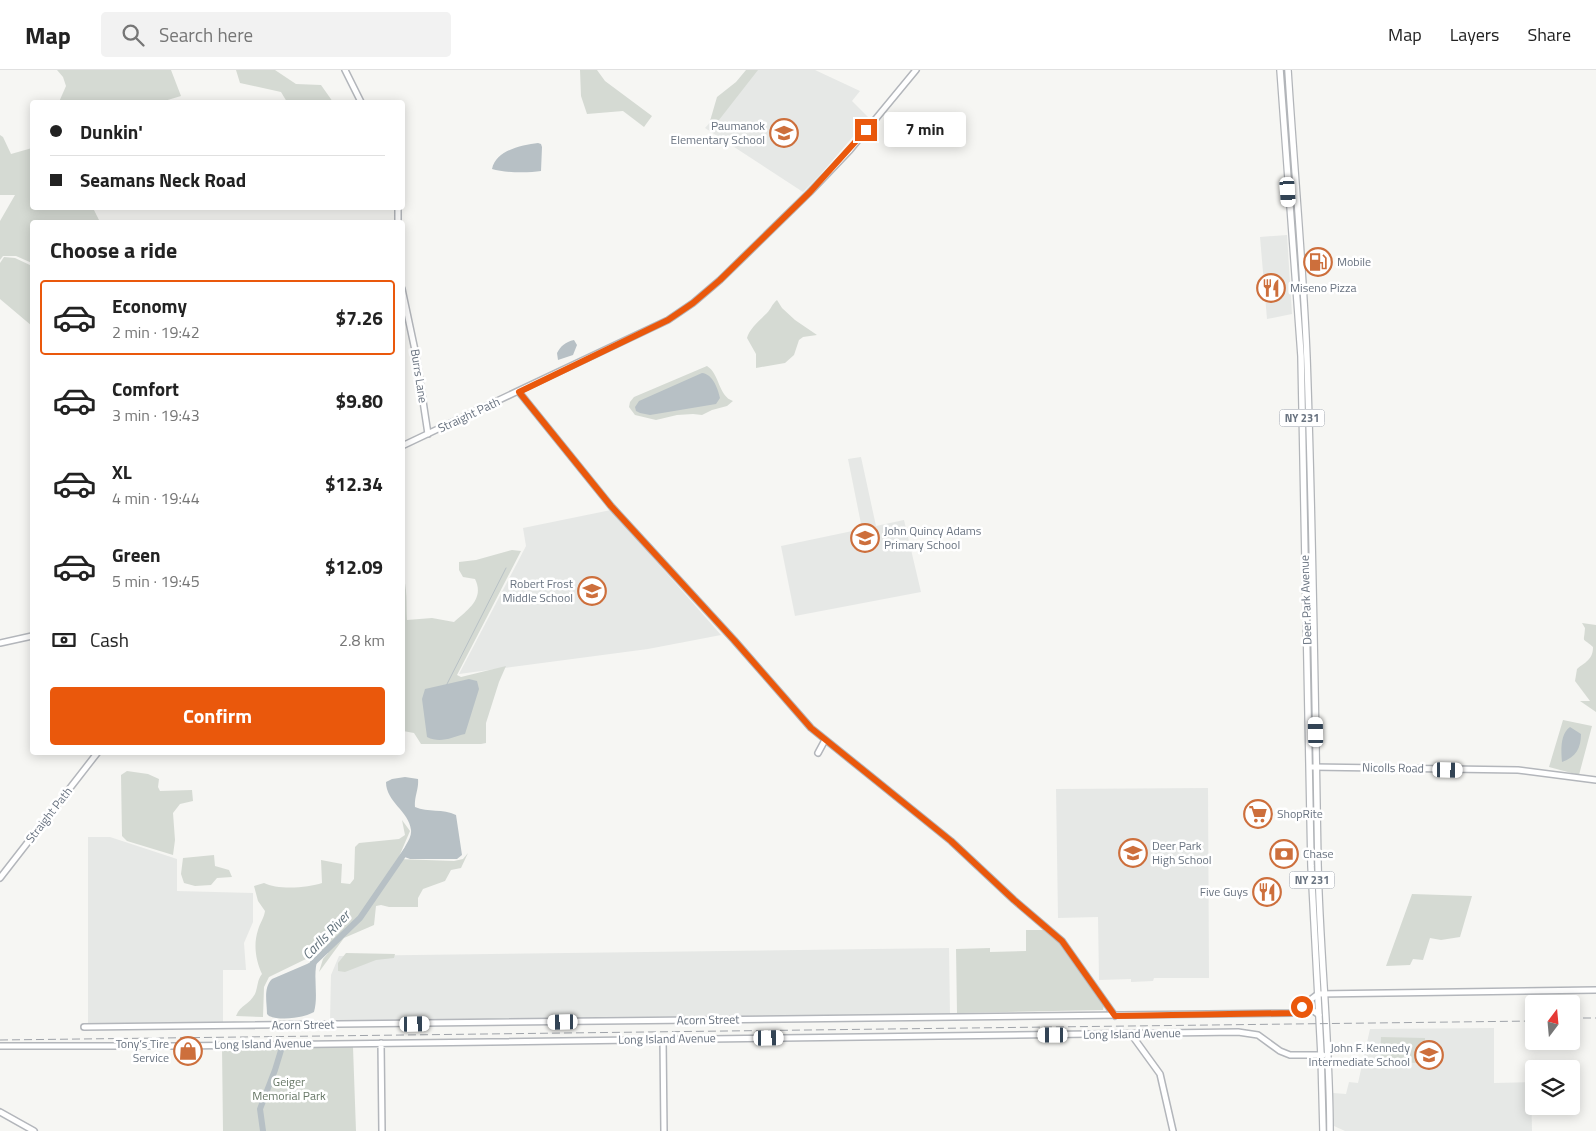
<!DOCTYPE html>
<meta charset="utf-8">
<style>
:root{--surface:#fff;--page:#f2f2f2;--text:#222;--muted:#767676;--line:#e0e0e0;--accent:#ea580c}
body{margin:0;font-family:"Titillium Web",sans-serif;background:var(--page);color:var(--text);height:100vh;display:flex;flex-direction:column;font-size:19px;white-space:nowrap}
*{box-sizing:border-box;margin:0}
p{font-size:16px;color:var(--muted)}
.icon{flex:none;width:28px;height:28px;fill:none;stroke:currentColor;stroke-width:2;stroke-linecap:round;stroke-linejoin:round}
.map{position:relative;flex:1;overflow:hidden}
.panel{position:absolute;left:30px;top:150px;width:375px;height:535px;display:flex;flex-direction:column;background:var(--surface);border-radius:5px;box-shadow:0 2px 12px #0003}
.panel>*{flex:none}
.banner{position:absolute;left:30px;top:30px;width:375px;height:110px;border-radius:5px;box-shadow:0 2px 12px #0003;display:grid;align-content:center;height:110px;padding:0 20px;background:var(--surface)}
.needle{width:32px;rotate:16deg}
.fabs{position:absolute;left:1525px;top:925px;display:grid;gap:10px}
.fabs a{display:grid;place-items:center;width:55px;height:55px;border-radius:5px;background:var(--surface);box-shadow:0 2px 12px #0003;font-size:25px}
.end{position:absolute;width:22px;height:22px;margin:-11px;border:6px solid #ea580c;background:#fff;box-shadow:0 0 0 2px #fff}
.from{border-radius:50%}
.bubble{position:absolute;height:35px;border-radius:5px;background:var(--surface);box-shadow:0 2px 12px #0003;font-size:16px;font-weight:700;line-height:35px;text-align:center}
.car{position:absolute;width:15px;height:30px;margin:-15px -8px;border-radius:6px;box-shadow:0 0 4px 1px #0007;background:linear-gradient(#fff 24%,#345 0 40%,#fff 0 76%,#345 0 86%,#fff 0)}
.banner b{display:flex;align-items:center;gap:18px;height:48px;font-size:19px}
.banner b+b{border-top:1px solid var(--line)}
.banner i{width:12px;height:12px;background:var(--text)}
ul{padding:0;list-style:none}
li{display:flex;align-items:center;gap:15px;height:75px;margin:0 10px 8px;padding:0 10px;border:2px solid transparent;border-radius:5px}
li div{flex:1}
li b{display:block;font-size:19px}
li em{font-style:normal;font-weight:700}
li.on{border-color:var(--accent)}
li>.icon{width:45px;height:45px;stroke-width:1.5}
h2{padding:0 20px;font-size:22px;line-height:60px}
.pay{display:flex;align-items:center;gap:12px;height:55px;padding:0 20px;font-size:19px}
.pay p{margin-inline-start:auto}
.cta{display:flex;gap:10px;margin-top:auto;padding:10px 20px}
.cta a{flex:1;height:58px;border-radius:5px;background:var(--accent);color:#fff;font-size:20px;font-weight:700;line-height:58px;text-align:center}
header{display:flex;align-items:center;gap:30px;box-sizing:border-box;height:70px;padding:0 25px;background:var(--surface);border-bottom:1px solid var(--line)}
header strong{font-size:24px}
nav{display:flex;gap:28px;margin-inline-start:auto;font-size:18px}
.search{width:350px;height:45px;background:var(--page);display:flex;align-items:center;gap:12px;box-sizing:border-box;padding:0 18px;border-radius:5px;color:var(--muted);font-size:19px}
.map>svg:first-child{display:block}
.built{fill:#e6e8e6}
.green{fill:#d5dad3}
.water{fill:#b7c0c5}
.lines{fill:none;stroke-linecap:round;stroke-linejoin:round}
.stream{stroke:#b7c0c5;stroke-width:1}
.river{stroke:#b7c0c5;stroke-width:6}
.secondary-casing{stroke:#b3b6bb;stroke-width:8}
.primary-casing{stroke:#b2b5b9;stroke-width:8}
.secondary{stroke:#fff;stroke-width:5}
.primary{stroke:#fff;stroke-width:5.5}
.rail{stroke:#a0a4aa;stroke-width:1;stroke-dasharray:8 4;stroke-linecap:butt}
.route{stroke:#ea580c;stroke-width:6}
.labels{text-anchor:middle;stroke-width:5;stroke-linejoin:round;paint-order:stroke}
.shield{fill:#fff;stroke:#969da6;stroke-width:1}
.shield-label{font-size:11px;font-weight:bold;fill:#697380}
.poi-label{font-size:12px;fill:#697380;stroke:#fff;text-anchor:start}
.street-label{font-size:12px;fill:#697380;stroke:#fff}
.park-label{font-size:12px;fill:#687867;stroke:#fff}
.water-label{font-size:14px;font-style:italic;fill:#64737d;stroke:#fff}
</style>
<header>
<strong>Map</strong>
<div class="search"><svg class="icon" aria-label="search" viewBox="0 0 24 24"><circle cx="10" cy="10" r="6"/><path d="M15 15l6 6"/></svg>Search here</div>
<nav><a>Map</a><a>Layers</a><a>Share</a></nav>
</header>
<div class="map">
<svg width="1596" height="1061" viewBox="0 0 1596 1061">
<rect width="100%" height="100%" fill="#f6f6f3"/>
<path class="built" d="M757,0H815L860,21L852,31L869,48L820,105L803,122L705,58Z
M1287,165L1292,244L1267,249L1260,167Z
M861,387L876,456L904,450L921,522L795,546L781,476L862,459L848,389Z
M611,440L721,565L648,579L459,604L526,476L523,458Z
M1208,718L1209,908H1154L1153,911L1131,912V909L1099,910L1098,847L1058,848L1056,719Z
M88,767H110L177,789V821L253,823V852L244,873L246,900H223V953L88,954Z
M949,878L950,945L330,951L331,905L339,886Z
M1494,958V1013L1531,1012L1532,1061H1345L1334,1056L1333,1023L1346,1024L1349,1012L1358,1013L1370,959Z"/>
<path class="green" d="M57,0H171L181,26L161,32H59L66,16L63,7Z
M236,0H275L296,14L321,15L333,32H287L281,22L240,13Z
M580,0H597L605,11L652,46L644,57L623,41L587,44L581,26Z
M746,0H758L719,50L710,51L717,27L736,12Z
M0,65L3,67L11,84L32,78V138H93L100,152H32V193L16,186H3L0,190V151L15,125H0Z
M4,187L15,188L32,196V256L0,229V193Z
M777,230L782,238L795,250L817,265L803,267L799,270L794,285L785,293L756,298V284L747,268C749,259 760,250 767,243C771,239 772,234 777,230Z
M707,296C720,304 718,326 733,331L727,336L712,340L702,345L693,344L677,345L656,350L635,345L629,337L630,332L634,327Z
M512,480L521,481L457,605L461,607L506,596L499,612L486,653V673L481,674H421L414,663L403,661L402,503C408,517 406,535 407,550L432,548L454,552C467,540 485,529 475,509L463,507L459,500V492L476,490Z
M1582,553L1596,555V642L1580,631H1590L1575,611L1577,599C1585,592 1593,590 1593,577C1581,566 1584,575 1585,558Z
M1563,650L1592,656L1579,705L1549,697Z
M127,701L148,704L159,709L158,717L160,721L192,720L193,731L180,734L173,743L175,770L173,785L127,771L122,766L121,705Z
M402,750L410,761L398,789L454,791L463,789L468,783L461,798L451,800L445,811L423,819L418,828V837H389L381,835L376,836L374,855L344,868L319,902L323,889L328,883L321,880L306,889L269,907L264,917L263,947L236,946C241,934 249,935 255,924C258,917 257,910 262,904C256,891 253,875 258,860C260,853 264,848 265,841L258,831L254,816L264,813C277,820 308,818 322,813L321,790L342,794L341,813L350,814L354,809L355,777L359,773L399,769L405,765Z
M214,785L215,796L229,800L232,807L217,808L211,815L195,816L184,813L181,804L183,788Z
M1412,824L1472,826L1460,867L1441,870L1430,868L1423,890L1413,889L1410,895L1386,896Z
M1026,860H1046L1066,880L1099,927L1104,935L1103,940L957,943L956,879L990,878V882L1026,881Z
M346,883L395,884L394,888L376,890L345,902L338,901V893Z
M1381,967L1425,968L1424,993L1380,992Z
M222,977H353L356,1061H223Z"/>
<path class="water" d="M538,73L541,74L542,77L541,101C529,103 504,103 492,99C496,80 522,75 538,73Z
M574,270L577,275L573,285L558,290L557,283C561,276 565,272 574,270Z
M702,303C713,304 718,319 720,328L716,334L650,345L640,343L636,341L635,337L639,331Z
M469,609L477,611L479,619L465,664C452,667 441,674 427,667L422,629L425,619Z
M1570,657L1581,664C1581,678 1576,687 1562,692C1561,681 1560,664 1570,657Z
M405,707L418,709C419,719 414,727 415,737C428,743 443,738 456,745L462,785L457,789H410L402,786C402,777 412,770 411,760C409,741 386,732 386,712L392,709Z
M318,888C312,905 319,924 314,942C303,948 281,951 269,946L267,944C267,932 263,918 272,909L307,894Z"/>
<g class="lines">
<path class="stream" d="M446,616L506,498"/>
<path class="river" d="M313,893L360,848L406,781
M263,1061L260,1039L275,1000L282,977"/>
<defs>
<path id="secondary" d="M345,0L361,32
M398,152V138
M402,219L416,285L428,364
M519,322L611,436L734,570L811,658L951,771L1014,830L1062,871L1115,946
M402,376L668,250L693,233L720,210L810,122L850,80L916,0
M0,573L32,566
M818,683L825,670
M1312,697L1518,700L1596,710
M0,808L98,682
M1299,941L1311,939L1319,945
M84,957L1293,943L1318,924L1596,920
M1131,964L1160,1004L1173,1061
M663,969L664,1061
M381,973L382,1061
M0,976H180L1238,962L1258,965L1280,981L1290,985H1323
M0,1042L34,1061"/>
<path id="primary" d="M1280,0L1301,286L1311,796L1321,985L1323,1061
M1288,0C1294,96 1303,192 1307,288C1313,457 1315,625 1318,794C1320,884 1330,972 1330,1061"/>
</defs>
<use href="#secondary" class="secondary-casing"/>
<use href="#primary" class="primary-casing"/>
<use href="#secondary" class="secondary"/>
<use href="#primary" class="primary"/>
<path class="rail" d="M1571,948H1596
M0,970L1534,951"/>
</g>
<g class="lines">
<path class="route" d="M866,60L810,122L720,210L693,233L668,250L519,322L611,436L734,570L811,658L951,771L1014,830L1062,871L1115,946L1293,943L1302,937"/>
</g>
<defs>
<symbol id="school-ring" viewBox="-11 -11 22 22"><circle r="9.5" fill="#fff" stroke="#cd6f3c" stroke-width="1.5"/><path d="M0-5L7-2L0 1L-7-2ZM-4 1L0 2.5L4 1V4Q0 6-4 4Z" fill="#cd6f3c"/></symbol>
<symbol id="fuel-ring" viewBox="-11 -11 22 22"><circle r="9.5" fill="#fff" stroke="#cd6f3c" stroke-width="1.5"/><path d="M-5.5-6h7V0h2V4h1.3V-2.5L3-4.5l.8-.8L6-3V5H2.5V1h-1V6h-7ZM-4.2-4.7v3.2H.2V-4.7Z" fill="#cd6f3c"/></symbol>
<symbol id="restaurant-ring" viewBox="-11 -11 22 22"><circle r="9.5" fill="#fff" stroke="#cd6f3c" stroke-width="1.5"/><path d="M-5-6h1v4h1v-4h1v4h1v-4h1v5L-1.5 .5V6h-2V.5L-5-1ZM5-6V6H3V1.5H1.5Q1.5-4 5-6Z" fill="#cd6f3c"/></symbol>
<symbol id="supermarket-ring" viewBox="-11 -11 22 22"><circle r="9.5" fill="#fff" stroke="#cd6f3c" stroke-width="1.5"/><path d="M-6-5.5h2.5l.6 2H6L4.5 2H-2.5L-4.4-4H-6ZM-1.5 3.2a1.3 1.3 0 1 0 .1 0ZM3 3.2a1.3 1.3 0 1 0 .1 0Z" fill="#cd6f3c"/></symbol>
<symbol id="bank-ring" viewBox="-11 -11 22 22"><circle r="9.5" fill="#fff" stroke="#cd6f3c" stroke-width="1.5"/><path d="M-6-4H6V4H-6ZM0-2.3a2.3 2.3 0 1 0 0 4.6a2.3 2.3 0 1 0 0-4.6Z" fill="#cd6f3c"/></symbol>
<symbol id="shop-ring" viewBox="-11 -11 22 22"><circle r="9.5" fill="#fff" stroke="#cd6f3c" stroke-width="1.5"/><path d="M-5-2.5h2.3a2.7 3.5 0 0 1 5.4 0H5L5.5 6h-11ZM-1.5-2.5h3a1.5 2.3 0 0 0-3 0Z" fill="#cd6f3c"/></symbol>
</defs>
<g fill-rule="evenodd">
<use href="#school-ring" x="768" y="47" width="32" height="32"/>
<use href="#fuel-ring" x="1302" y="176" width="32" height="32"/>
<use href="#restaurant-ring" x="1255" y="202" width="32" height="32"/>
<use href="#school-ring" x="849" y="452" width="32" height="32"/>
<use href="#school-ring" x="576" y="505" width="32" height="32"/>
<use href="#supermarket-ring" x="1242" y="728" width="32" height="32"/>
<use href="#school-ring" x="1117" y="767" width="32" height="32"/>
<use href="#bank-ring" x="1268" y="768" width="32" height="32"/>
<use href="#restaurant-ring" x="1251" y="806" width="32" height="32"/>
<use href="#shop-ring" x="172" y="965" width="32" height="32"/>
<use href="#school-ring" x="1413" y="969" width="32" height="32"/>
</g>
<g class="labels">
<g class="shield">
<rect x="1279.5" y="339.5" width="45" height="17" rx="4"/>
<rect x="1289.5" y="801.5" width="45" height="17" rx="4"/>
</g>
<g class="shield-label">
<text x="1302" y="352">NY 231</text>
<text x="1312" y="814">NY 231</text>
</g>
<g class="poi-label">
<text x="765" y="60" text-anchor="end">Paumanok<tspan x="765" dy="14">Elementary School</tspan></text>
<text x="1337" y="196">Mobile</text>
<text x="1290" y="222">Miseno Pizza</text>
<text x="884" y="465">John Quincy Adams<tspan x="884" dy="14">Primary School</tspan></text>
<text x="573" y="518" text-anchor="end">Robert Frost<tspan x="573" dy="14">Middle School</tspan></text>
<text x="1277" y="748">ShopRite</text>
<text x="1152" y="780">Deer Park<tspan x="1152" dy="14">High School</tspan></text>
<text x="1303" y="788">Chase</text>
<text x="1248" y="826" text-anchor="end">Five Guys</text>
<text x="169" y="978" text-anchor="end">Tony’s Tire<tspan x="169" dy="14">Service</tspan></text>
<text x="1410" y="982" text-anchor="end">John F. Kennedy<tspan x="1410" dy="14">Intermediate School</tspan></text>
</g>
<g class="street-label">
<text transform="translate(419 306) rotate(81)" y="4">Burrs Lane</text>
<text transform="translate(469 345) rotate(-25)" y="4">Straight Path</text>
<text transform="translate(1306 530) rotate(-92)" y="4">Deer Park Avenue</text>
<text transform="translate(1393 698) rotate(1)" y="4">Nicolls Road</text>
<text transform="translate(49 745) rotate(-52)" y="4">Straight Path</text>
<text transform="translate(708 950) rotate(-1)" y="4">Acorn Street</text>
<text transform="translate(303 955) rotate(-1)" y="4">Acorn Street</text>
<text transform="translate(1132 964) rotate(-1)" y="4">Long Island Avenue</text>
<text transform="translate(667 969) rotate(-1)" y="4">Long Island Avenue</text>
<text transform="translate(263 974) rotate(-1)" y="4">Long Island Avenue</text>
</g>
<g class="park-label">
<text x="289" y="1016">Geiger<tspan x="289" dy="14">Memorial Park</tspan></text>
</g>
<g class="water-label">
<text transform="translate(326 865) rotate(-46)" y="5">Carlls River</text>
</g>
</g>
</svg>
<div class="fabs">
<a><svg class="needle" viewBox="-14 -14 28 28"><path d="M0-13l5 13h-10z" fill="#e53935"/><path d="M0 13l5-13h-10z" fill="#767676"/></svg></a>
<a><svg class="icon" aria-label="layers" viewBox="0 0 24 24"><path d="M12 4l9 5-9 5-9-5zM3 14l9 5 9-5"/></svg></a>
</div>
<i class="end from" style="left:1302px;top:937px"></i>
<i class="end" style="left:866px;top:60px"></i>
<div class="bubble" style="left:884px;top:42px;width:82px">7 min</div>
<i class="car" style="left:1288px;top:122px;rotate:176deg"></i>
<i class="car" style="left:1316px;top:662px;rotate:359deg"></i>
<i class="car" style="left:1448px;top:700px;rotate:91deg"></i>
<i class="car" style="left:563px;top:952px;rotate:269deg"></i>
<i class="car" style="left:415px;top:954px;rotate:89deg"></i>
<i class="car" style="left:1053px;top:965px;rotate:270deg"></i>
<i class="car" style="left:769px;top:968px;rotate:89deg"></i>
<div class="banner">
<b><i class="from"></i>Dunkin'</b>
<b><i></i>Seamans Neck Road</b>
</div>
<section class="panel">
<h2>Choose a ride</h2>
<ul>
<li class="on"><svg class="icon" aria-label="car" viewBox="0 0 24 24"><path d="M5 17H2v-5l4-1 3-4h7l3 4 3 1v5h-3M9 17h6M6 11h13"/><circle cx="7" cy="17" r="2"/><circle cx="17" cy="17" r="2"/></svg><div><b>Economy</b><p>2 min · 19:42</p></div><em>$7.26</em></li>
<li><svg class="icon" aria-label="car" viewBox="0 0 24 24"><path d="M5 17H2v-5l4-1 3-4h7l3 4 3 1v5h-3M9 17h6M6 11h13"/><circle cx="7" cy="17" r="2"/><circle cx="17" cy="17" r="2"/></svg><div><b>Comfort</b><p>3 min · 19:43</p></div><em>$9.80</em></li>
<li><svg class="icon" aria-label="car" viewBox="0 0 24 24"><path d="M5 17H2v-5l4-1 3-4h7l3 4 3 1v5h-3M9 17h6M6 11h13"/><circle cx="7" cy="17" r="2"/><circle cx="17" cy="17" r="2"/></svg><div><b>XL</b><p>4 min · 19:44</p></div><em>$12.34</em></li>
<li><svg class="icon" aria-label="car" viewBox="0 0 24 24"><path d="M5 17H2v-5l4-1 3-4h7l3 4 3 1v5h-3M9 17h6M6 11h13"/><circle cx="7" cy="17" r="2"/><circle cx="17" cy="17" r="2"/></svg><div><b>Green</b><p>5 min · 19:45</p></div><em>$12.09</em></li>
</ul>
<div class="pay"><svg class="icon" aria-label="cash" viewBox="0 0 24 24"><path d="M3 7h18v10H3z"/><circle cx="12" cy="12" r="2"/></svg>Cash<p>2.8 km</p></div>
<div class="cta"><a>Confirm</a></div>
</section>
</div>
